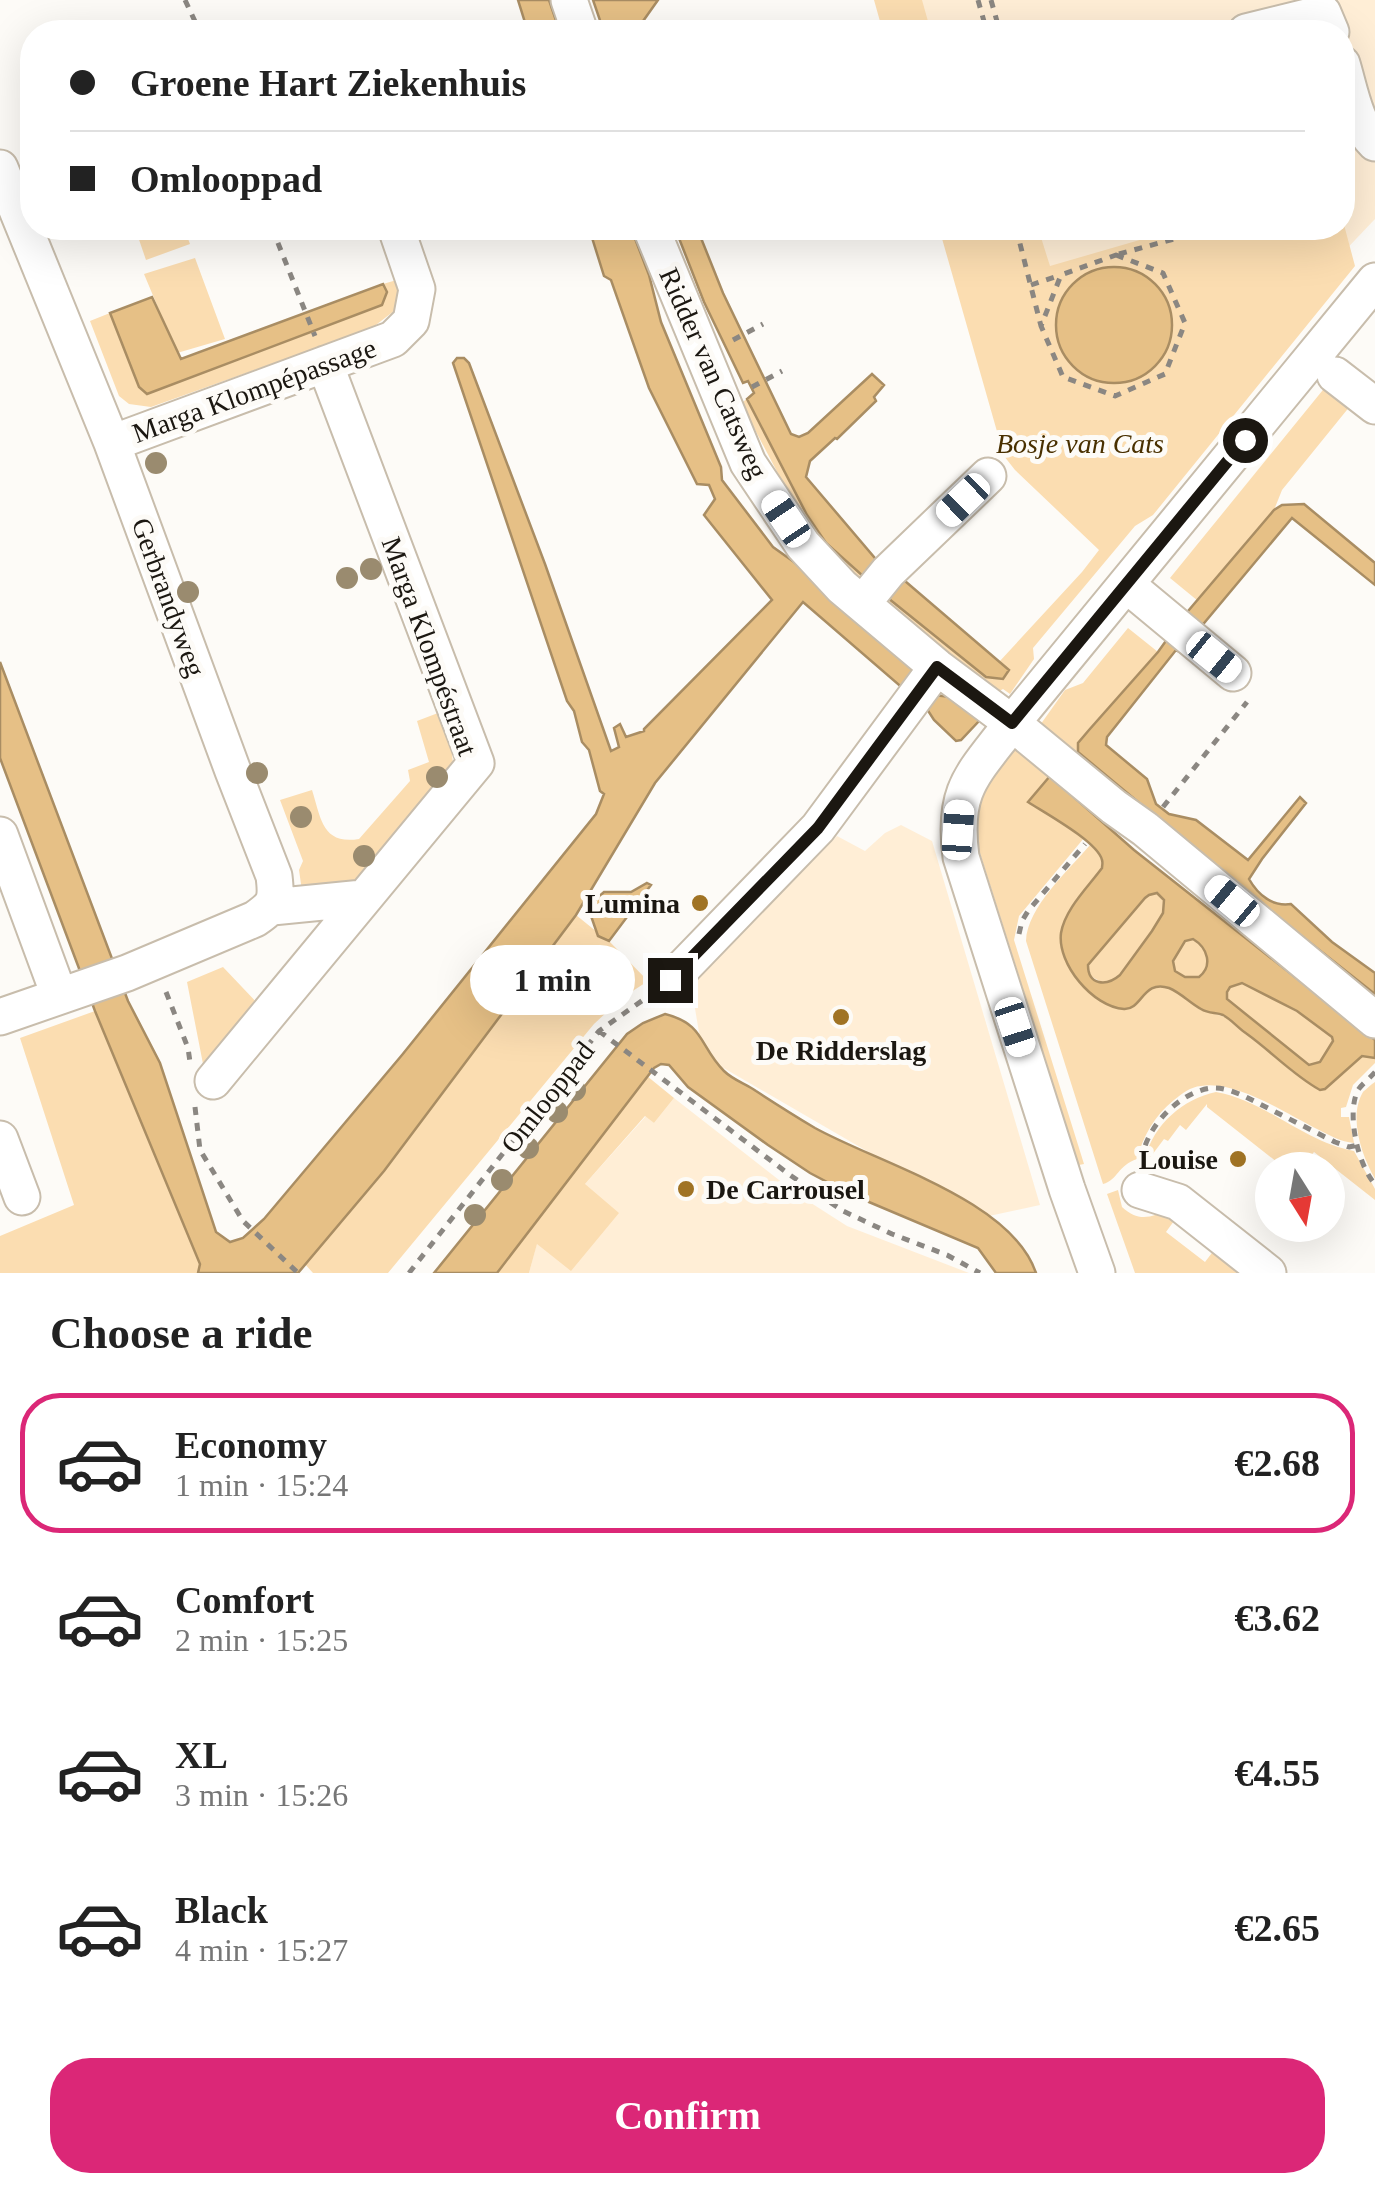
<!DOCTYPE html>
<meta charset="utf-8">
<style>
:root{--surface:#fff;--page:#f2f2f2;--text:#222;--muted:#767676;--line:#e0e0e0;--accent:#db2777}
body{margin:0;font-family:Georgia,serif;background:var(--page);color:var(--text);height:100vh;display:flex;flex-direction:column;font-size:38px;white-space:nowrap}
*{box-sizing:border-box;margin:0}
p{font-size:32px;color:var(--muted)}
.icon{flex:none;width:55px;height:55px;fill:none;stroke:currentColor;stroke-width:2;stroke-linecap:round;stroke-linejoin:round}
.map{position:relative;height:1273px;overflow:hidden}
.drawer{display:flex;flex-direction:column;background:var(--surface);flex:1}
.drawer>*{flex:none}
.hud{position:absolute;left:20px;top:20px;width:1335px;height:220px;border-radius:40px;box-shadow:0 10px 40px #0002;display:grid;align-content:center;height:220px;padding:0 50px;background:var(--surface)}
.needle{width:65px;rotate:169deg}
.buttons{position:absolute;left:1255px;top:1152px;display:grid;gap:20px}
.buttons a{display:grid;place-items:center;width:90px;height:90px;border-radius:50%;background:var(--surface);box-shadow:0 10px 40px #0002;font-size:50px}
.end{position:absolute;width:45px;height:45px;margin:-22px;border:12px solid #1b1711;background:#fff;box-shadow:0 0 0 5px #fff}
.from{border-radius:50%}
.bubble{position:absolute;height:70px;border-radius:35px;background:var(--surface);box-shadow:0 10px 40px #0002;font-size:32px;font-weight:700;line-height:70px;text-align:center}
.car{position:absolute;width:30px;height:60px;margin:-30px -15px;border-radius:12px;box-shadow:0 0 8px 2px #0007;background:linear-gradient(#fff 24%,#345 0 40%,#fff 0 76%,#345 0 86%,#fff 0)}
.hud b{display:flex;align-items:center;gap:35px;height:95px;font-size:38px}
.hud b+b{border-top:2px solid var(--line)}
.hud i{width:25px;height:25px;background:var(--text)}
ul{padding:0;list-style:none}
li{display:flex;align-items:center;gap:30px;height:140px;margin:0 20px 15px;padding:0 30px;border:5px solid transparent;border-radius:40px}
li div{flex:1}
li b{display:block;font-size:38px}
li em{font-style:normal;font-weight:700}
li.selected{border-color:var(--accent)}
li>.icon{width:90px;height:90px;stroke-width:1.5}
h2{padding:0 50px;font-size:45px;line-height:120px}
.primary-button{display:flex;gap:20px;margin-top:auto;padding:20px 50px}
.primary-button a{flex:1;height:115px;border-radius:40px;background:var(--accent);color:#fff;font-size:40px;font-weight:700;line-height:115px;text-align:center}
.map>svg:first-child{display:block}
.built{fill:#ffeed6}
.green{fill:#fbddb1;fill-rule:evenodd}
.water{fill:#e6c086;stroke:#a98d63;stroke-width:2.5;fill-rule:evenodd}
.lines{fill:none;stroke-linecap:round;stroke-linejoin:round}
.minor-casing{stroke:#c8bdac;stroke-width:39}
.path{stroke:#8b8782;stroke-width:5;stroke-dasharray:8 8;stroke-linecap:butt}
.minor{stroke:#fff;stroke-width:35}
.tree{fill:#9a8b6f}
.route{stroke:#1b1711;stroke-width:12}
.poi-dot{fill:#a07324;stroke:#fdfbf7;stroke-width:4}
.labels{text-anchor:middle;stroke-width:10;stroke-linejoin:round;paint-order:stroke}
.street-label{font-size:28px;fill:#1b1711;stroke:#fdfbf7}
.park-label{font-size:28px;font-style:italic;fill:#493000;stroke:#fdfbf7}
.poi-label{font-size:28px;font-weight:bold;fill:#1b1711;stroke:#fdfbf7;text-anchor:end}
</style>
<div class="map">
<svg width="1375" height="1273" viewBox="0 0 1375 1273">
<rect width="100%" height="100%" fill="#fdfbf7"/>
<path class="built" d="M893,0H1375V219L1108,500L964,228H1342V32H903Z
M901,825L932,841L1040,1205L989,1216L947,1191L884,1161L703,1056L690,979L837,836L865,851L885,833Z
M674,1098L797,1194L847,1226L969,1273H529L537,1243L585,1184L646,1116L654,1123Z"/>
<path class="green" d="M874,0H922L931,32H883Z
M1343,221L1355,266L1153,515L1135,526L1033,648L1034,659L1010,694L1003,689L996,693L880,601L883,594L986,677L1008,670L999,662L1082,572L1099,550L1015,470L1004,456L939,228H1038L1050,266L1181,228H1342ZM1112,267L1127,269L1141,274L1170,344C1155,373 1151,374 1119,377C1088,380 1083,379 1063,354Z
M135,228H184L190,244L146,260Z
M195,258L225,339L177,353L144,274Z
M400,279L394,311L372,328L151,407L129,404L119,396L90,321L110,313L139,387L387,292L383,284Z
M1331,380L1355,400L1282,490L1274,510L1198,601L1170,578Z
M747,399L807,514L826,543L867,579L859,584L806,527L741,403Z
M1128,628L1158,652L1078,742V752L1151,814L1038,728L1065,690L1083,683Z
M438,713L451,744L453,763L443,777L352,884L302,891L299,870L303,861L280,800L312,790C321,818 322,845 359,839L410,781L408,770L429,762L417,721Z
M1018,742L1050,776L1029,802L1084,838L1019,916L1014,940L1084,1164L1079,1165L978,847C972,800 992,778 1018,742Z
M1090,845L1101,855L1102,868L1070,910L1079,983L1106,1002L1131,1007L1152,988L1164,987L1172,989L1199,1009L1225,1017L1265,1047L1292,1072L1325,1089L1362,1056L1375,1058V1063L1353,1085L1346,1107L1341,1108V1117H1349L1354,1143C1341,1142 1329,1135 1317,1129C1287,1114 1236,1080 1201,1086C1190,1087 1183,1093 1174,1100C1155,1115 1143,1136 1137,1159C1118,1165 1118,1180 1103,1184L1026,941C1027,907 1069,870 1090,845Z
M1157,893L1164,900L1163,913L1152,931L1120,975C1108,985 1103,984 1091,976L1088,965L1145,898L1150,894Z
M576,915L597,932L598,936L609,941L648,981L622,998L594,1024L388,1273H313L304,1263L384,1171Z
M1193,939C1208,948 1213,966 1199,977H1185L1175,971L1173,961L1186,940Z
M223,967L259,1005L204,1069L187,982Z
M1242,983L1297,1012L1332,1037L1333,1041L1320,1062L1309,1065L1227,999V992L1230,987Z
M95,1011L200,1264L198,1273H0V1236L74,1205L20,1038Z
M647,1076L674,1098L654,1123L645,1116L585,1184L619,1213L571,1271L537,1244L529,1273H497Z
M1375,1082V1179C1362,1156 1348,1117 1363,1092C1364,1091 1373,1083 1375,1082Z
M1216,1092C1266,1101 1304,1142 1354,1151L1375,1189V1200L1314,1152L1300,1170H1287L1207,1107V1104L1186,1130L1180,1125L1168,1141L1164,1139L1149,1159L1145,1158C1154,1124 1183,1099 1216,1092Z
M1118,1190L1122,1207C1138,1222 1151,1218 1169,1209L1179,1214L1166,1232L1205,1262L1218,1245L1254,1273H1135L1107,1194Z"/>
<path class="water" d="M518,0H549L560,32H528Z
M593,0H658L641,24V32H604Z
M589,228H631L649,275L661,322L721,467L722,480L773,547L794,562L909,660L915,679L934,695L951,697L980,720L961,740L956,741L934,720L927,709L803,602L655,783L576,915L384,1171L298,1273H198L200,1264L95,1011L0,758V662L128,1001L160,1063L216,1232L230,1242L243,1238L264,1219L402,1055L596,814L604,794L600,791L589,750L582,742L574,711L567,701L453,363L457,358H464L469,363L545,564L611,751L619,747L614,728L620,724L626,737L644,731V729L772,600L704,515L715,499L709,485L697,484L649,388L611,280L604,276Z
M675,228H697L723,293L791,434L799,437L808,433L872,374L884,385L874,397L876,401L837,439L835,438L810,461L806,477L880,564L898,575L1009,670L1003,679L986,677L883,594L826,543L807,515L747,399L754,393L748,381L743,383L704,302Z
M1056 325a58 58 0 1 1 116 0a58 58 0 1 1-116 0Z
M383,284L387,292L382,305L147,394L139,387L110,313L152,297L181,359Z
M1304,504L1375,563V585L1292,518L1200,628L1183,654L1176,650L1107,737L1106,745L1147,779L1156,804L1169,814L1196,820L1248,860L1300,797L1306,803L1262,859L1249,879C1258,895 1273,907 1291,904L1332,942L1375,973V994L1251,896L1078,752V743L1089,730L1158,652L1183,617L1274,510L1282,505Z
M1050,776L1134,850L1375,1040V1058L1362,1056L1325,1089L1320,1090C1293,1075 1272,1052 1247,1034C1239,1029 1232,1020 1223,1015C1216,1012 1209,1014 1201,1009C1190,1003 1181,993 1169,988C1143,979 1142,1010 1124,1009C1093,1007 1057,964 1061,933C1065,909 1088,887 1102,868C1102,866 1103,863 1102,860C1098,842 1045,813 1028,802ZM1157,893L1164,900L1163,913L1152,931L1120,975C1106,987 1088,985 1088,965L1145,898L1149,895ZM1193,939C1208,948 1213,966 1199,977H1185L1175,971L1173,961L1185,941ZM1242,983L1297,1011L1332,1037L1333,1041L1320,1062L1309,1065L1227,999V992L1230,987Z
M647,883L651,885L609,941L598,936L591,916L595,900L604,892H631Z
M665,1014C705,1024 699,1046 724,1071C733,1080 746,1084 756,1091C776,1104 795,1116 815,1128C878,1163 1012,1200 1036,1273H996L978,1248L850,1194L810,1173L768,1145L688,1087L669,1065L661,1064L654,1068L497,1273H434L627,1034L643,1023Z"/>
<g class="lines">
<defs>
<path id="minor" d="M569,0L580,32
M1246,32L1323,13L1331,32
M1342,64C1350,90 1355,124 1375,143
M0,168L112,443L233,771L274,876C277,901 275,905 255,919L127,973L0,1017
M651,228L748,463L803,545L842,587L937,667L1012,723L1114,807L1145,829L1375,1020
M1335,375L1375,406
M112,443L393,339L411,321L417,289L396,228
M1127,585L1233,673
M862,604L888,572L988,476
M0,835L59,995
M272,907L363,898
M670,981L818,828L937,667
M213,1081L476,763L325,364
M0,1139L22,1197
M1140,1190L1178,1202L1268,1273
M1097,1273L1067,1189L961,857C952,788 973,775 1012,723L1375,281"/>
</defs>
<use href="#minor" class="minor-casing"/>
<path class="path" d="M185,0L200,32
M978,0L987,32
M991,0L1000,32
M272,228L315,336
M1016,228L1041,326
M1119,254L1214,228
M1116,255L1163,273L1185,323L1165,374L1115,396L1063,377L1041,326L1061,275Z
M1031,285L1061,275
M733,340L763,324
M752,387L782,371
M1163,807L1247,702
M1019,934L1022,921L1028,911L1085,844
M166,992L188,1048L190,1062
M599,1031L790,1175L843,1211L892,1234L947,1255L980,1273
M1375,1072C1370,1078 1362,1084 1358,1090C1346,1113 1358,1166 1375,1184
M195,1107L200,1150L243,1221L298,1273
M1142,1161C1144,1128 1180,1091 1212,1088C1223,1087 1234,1092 1244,1096L1335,1142L1349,1147L1358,1145
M409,1273L599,1031L643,1000"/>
<use href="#minor" class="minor"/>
</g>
<g class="tree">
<circle cx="156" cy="463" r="11"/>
<circle cx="371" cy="569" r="11"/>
<circle cx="347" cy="578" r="11"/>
<circle cx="188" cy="592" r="11"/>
<circle cx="257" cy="773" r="11"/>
<circle cx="437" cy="777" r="11"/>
<circle cx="301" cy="817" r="11"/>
<circle cx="364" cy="856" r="11"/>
<circle cx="575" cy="1090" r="11"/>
<circle cx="557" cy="1112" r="11"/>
<circle cx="528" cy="1148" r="11"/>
<circle cx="502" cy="1180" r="11"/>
<circle cx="475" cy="1215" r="11"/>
</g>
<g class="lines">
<path class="route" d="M670,980L818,828L937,667L1012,723L1245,440"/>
</g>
<g class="poi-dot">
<circle cx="700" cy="903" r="10"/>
<circle cx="841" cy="1017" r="10"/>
<circle cx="1238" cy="1159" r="10"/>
<circle cx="686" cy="1189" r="10"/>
</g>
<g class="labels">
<g class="street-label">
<text transform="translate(714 373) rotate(66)" y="10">Ridder van Catsweg</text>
<text transform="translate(254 390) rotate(-20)" y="10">Marga Klompépassage</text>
<text transform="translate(169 597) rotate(70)" y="10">Gerbrandyweg</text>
<text transform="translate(430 646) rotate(70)" y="10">Marga Klompéstraat</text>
<text transform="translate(547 1097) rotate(-52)" y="10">Omlooppad</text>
</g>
<g class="park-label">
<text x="1080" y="453">Bosje van Cats</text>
</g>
<g class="poi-label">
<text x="680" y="913">Lumina</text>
<text x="841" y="1060" text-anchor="middle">De Ridderslag</text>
<text x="1218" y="1169">Louise</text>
<text x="706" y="1199" text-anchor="start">De Carrousel</text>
</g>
</g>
</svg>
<div class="buttons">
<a><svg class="needle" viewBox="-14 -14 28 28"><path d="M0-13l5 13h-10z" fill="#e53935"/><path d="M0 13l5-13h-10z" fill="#767676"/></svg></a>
</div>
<i class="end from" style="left:1245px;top:440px"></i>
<i class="end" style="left:670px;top:980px"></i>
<div class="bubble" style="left:470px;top:945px;width:165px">1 min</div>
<i class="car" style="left:963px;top:500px;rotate:226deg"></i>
<i class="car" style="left:786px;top:519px;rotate:326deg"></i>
<i class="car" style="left:1214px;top:657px;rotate:129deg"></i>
<i class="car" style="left:958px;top:830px;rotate:4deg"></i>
<i class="car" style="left:1232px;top:901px;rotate:310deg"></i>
<i class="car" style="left:1015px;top:1027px;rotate:162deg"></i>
<div class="hud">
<b><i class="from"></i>Groene Hart Ziekenhuis</b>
<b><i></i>Omlooppad</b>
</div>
</div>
<section class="drawer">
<h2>Choose a ride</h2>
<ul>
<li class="selected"><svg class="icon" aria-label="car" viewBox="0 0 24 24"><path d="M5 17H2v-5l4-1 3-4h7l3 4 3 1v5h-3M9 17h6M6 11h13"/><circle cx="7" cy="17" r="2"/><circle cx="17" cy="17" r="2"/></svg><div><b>Economy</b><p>1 min · 15:24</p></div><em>€2.68</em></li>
<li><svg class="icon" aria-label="car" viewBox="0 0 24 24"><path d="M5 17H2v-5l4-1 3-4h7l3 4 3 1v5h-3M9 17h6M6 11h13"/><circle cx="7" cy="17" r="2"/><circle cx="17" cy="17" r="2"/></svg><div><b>Comfort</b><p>2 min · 15:25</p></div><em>€3.62</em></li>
<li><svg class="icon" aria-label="car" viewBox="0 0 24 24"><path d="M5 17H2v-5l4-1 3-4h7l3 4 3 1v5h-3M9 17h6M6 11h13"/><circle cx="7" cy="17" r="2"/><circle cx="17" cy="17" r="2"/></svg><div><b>XL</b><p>3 min · 15:26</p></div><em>€4.55</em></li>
<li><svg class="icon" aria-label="car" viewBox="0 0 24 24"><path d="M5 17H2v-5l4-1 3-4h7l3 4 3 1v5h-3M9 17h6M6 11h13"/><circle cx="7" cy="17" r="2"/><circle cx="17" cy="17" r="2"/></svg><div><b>Black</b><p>4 min · 15:27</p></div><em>€2.65</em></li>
</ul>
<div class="primary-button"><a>Confirm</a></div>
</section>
